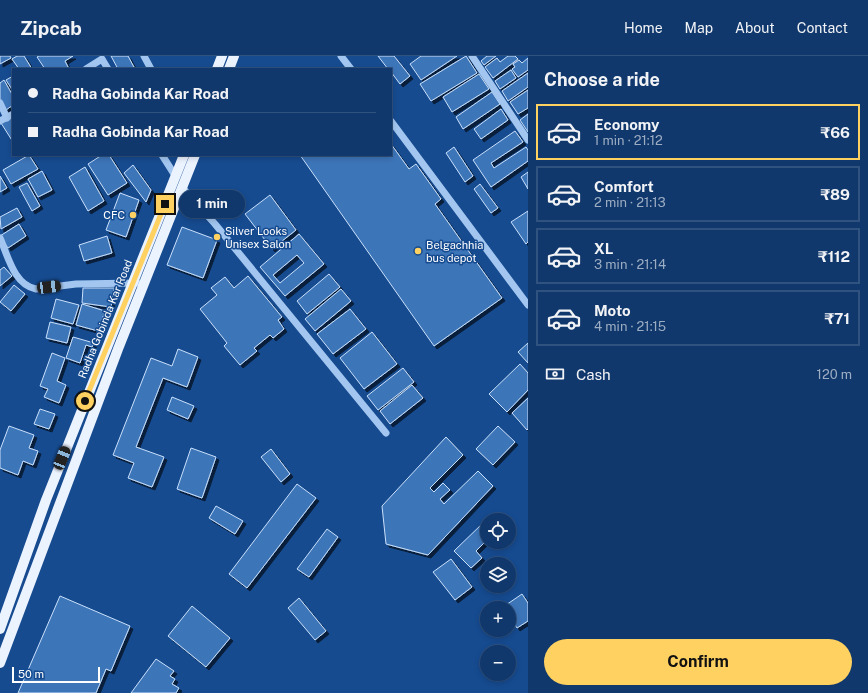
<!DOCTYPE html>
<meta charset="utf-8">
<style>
:root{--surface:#10386c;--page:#1e4374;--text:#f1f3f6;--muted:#9cacc2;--line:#30527f;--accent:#ffd161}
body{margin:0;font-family:"Public Sans",sans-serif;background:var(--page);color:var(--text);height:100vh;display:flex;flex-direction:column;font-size:15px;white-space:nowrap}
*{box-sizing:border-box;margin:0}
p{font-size:13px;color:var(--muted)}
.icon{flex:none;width:22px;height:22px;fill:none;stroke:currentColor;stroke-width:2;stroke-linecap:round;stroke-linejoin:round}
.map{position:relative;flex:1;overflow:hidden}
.drawer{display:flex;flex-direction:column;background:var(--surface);width:340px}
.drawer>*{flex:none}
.top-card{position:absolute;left:12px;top:12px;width:380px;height:88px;border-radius:0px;box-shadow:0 2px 6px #0003,0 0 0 1px var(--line);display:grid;align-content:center;height:88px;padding:0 16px;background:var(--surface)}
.fabs{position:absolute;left:480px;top:457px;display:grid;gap:8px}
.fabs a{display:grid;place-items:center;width:36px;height:36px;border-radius:50%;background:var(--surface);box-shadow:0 2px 6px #0003,0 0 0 1px var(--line);font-size:20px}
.scale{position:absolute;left:12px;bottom:10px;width:88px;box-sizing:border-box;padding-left:4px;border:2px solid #fff;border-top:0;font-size:11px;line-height:14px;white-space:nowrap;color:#fff;-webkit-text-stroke:3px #164b90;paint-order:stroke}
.end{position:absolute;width:18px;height:18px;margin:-9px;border:5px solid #ffd161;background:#111;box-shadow:0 0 0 2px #111}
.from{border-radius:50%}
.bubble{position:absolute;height:28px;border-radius:14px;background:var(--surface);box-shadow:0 2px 6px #0003,0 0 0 1px var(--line);font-size:13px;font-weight:700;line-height:28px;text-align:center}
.car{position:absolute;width:12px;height:24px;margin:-12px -6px;border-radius:5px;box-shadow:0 0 3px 1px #0007;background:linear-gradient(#222 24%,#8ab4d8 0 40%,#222 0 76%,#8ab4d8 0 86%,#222 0)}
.top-card b{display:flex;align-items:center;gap:14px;height:38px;font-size:15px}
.top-card b+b{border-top:1px solid var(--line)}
.top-card i{width:10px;height:10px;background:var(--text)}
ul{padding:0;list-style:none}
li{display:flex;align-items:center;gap:12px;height:56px;margin:0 8px 6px;padding:0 8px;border:2px solid var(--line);border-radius:0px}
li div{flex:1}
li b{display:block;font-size:15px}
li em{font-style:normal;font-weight:700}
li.on{border-color:var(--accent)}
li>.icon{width:36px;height:36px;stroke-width:1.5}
h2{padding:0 16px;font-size:18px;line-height:48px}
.pay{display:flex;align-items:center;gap:10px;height:44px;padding:0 16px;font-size:15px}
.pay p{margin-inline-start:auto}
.action{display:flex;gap:8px;margin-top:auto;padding:8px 16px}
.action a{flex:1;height:46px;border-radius:24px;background:var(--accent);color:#111;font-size:16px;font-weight:700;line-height:46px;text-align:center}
header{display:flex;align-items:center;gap:24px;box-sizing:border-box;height:56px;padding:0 20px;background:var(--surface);border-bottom:1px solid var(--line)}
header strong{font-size:19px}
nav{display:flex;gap:22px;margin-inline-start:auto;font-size:14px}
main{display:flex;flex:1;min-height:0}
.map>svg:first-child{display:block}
.building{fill:#3e75b9;stroke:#c9e0fb;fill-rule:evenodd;filter:url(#shadow)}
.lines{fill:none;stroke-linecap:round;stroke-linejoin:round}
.minor{stroke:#a2c6f0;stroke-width:7}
.major{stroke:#ebf3ff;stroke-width:10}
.route{stroke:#ffd161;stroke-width:5}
.poi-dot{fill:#ffd161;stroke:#164b90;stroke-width:1.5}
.labels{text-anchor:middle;stroke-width:3;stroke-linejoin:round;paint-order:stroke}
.poi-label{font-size:11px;fill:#fff;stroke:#164b90;text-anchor:start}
.street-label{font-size:11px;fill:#fff;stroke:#164b90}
</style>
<header>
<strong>Zipcab</strong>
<nav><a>Home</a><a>Map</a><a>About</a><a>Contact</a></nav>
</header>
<main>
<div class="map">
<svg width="528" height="637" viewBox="0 0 528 637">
<defs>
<filter id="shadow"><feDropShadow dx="3" dy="3" stdDeviation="0" flood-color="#0009"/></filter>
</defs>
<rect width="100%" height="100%" fill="#164b90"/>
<path class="building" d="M0,0H10L11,2L0,8Z
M17,0H24L32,13H19L12,3Z
M39,0H73L65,5L68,11L64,13H45L37,1Z
M111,0H128L135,13H118Z
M378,0H394L410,20L400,28L391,16V13H388Z
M421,0H457L421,24L410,8Z
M466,0L477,17L431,45L420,28Z
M487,0H496L484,9L481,5Z
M508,0H515L518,3L493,22L485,11L497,2L500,6Z
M528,2V14L518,21L512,13L515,11L513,8L519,4L522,7Z
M511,14L516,22L500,33L495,25Z
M528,17V31L508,45L502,35Z
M479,18L489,33L452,56L443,41Z
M13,20V35L6,24Z
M4,24L13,40V49L6,54L0,44V27Z
M528,34V52L518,58L510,46Z
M492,36L500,48L463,73L456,61Z
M501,53L508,64L481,83L474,73Z
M528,58V76L520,64Z
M11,61L13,65V86L1,67Z
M515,75L523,86L491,107L494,112L526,91L528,94V105L491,131L473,104Z
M391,88L409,113L416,108L441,143L435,148L502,242L434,290L300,99H391Z
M454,91L473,120L465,126L446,97Z
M29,99L38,113L11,128L3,114Z
M102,99H109L127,127L108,139L88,108Z
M133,109L151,134L146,146L124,117Z
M85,111L104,145L88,155L69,121Z
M42,115L52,134L38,141L28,123Z
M528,116V133L521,121Z
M0,120L7,132L0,136Z
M27,127L40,150L32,155L19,131Z
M480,128L498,152L491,157L474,133Z
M120,137L139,144L126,181L106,174Z
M270,139L296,174L272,193L245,158Z
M17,152L22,161L1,173L0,161Z
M528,155V186L526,188L511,166Z
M19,168L26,180L8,192L0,180Z
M182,171L217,184L203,222L167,209Z
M299,178L324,208L285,240L260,211ZM297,199L304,207L280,227L273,219Z
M107,180L112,197L84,205L79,189Z
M4,211L12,220L0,230V214Z
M329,218L340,231L307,258L297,245Z
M248,220L282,261L278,264L284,273L273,282L270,279L254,292L257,295L240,309L224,290L227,287L200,253L217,239L211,232L225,221L234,232Z
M14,229L25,238L11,255L0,246Z
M83,232H114L111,251L82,247Z
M341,233L351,245L315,275L305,263Z
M56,243L79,249L73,268L51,262Z
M82,248L105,255L98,275L76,269Z
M350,253L366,273L333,298L317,278Z
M50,266L71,271L67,287L46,282Z
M372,276L397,308L364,333L340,302Z
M73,281L94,287L92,291L86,289L80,307L66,302Z
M528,287V307L518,296Z
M178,293L198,301L187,331L163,322L136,391L164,401L152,431L128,422L134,407L113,399L151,302L172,310Z
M52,297L65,302L57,325L66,329L59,347L44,341L48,333L40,330Z
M520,308L528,317V334L507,356L489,338Z
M403,312L414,326L378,354L367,340Z
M412,329L423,342L390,368L380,355Z
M172,341L194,350L188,363L167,354Z
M528,342V373L527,374L512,357Z
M40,353L55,358L49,373L34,368Z
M9,370L34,379L29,392L38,395L33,409L23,405L18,419L0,412V394Z
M498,370L515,386L493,409L476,393Z
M446,381L463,399L430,432L434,436L443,427L450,434L440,443L444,448L478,415L493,430L428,499L386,488L382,450Z
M191,392L216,401L202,442L177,433Z
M271,393L290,418L281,426L261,401Z
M297,428L316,442L247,532L229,518Z
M216,450L243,465L235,478L209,462Z
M483,467L487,471V484L476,495L482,502L471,512L454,495Z
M327,473L338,481L309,521L297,513Z
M451,503L472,531L455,544L433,516Z
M522,538L528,547V565L517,572L509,560V552L503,551Z
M60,540L130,570L111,615L106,613L96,637H18Z
M299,542L326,575L315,584L288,552Z
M192,550L230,582L206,611L168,580Z
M156,603L174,615L170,620L175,623L172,628L179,632L176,637H131Z"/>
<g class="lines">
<path class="minor" d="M144,0L151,13
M341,0L351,13
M472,0L528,84
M86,13L102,3L108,13
M0,47L7,62
M0,65L13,58
M391,65L528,249
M162,99L176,121
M182,131L215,168L386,377
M0,182C8,200 14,229 36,233L76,228L137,227"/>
<path class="major" d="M217,13L222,0
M229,13L234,0
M0,573L46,444L184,99
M0,607L118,293L195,99"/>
</g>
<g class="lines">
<path class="route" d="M85,345L165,148"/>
</g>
<g class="poi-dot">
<circle cx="133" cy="159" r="4"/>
<circle cx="217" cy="181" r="4"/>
<circle cx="418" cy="195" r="4"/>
</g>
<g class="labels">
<g class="poi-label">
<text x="125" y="163" text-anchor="end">CFC</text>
<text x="225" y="179">Silver Looks<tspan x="225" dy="13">Unisex Salon</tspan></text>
<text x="426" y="193">Belgachhia<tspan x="426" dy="13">bus depot</tspan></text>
</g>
<g class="street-label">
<text transform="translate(105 263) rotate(-68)" y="4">Radha Gobinda Kar Road</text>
</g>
</g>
</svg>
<div class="fabs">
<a><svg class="icon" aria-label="locate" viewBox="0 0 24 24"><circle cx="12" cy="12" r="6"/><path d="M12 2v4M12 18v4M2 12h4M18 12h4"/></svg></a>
<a><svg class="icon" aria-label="layers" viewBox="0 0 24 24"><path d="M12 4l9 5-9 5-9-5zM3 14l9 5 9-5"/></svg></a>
<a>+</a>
<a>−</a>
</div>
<div class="scale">50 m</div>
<i class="end from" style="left:85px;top:345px"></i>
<i class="end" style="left:165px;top:148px"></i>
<div class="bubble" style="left:179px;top:134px;width:66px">1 min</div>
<i class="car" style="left:49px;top:231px;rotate:83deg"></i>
<i class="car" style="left:62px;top:402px;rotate:22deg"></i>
<div class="top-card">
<b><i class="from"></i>Radha Gobinda Kar Road</b>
<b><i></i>Radha Gobinda Kar Road</b>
</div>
</div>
<section class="drawer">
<h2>Choose a ride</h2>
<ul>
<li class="on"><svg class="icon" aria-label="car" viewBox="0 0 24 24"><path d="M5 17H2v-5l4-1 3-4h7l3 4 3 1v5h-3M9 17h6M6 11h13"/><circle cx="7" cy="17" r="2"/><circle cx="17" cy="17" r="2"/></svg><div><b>Economy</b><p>1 min · 21:12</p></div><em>₹66</em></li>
<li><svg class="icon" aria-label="car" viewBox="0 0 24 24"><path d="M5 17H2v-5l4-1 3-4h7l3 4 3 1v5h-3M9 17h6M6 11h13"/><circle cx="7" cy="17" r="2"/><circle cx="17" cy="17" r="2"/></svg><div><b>Comfort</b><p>2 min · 21:13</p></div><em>₹89</em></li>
<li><svg class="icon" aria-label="car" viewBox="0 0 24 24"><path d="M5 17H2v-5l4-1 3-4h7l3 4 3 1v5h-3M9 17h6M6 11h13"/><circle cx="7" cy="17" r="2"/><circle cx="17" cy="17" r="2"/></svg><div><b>XL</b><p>3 min · 21:14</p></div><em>₹112</em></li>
<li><svg class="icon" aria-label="car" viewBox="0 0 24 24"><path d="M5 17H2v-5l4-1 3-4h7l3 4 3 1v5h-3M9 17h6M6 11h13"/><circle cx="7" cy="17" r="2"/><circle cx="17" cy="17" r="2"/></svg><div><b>Moto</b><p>4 min · 21:15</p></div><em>₹71</em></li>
</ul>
<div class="pay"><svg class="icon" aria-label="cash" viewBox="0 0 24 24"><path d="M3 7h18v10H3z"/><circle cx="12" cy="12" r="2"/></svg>Cash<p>120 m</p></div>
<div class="action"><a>Confirm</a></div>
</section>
</main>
